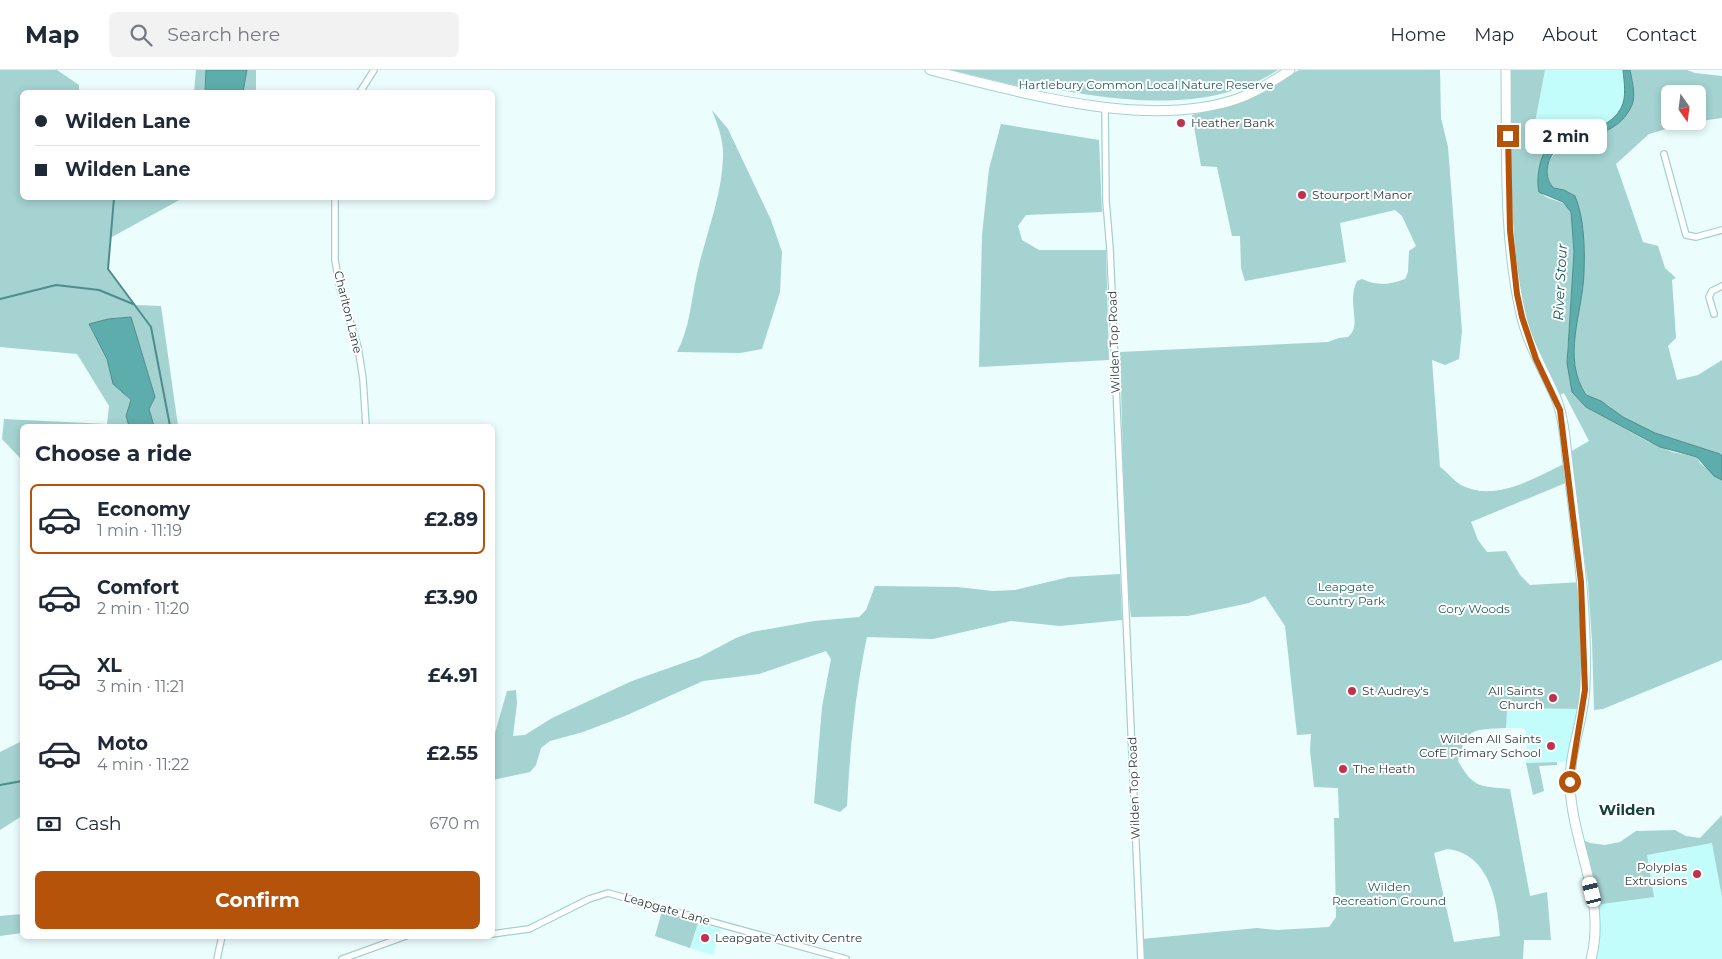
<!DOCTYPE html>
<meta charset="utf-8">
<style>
:root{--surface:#fff;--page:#f2f2f3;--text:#1f2937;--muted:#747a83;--line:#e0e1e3;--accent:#b45309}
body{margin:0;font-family:Montserrat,sans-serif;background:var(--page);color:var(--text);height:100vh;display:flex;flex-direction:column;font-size:19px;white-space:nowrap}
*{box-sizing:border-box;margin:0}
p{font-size:16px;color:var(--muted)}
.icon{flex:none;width:28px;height:28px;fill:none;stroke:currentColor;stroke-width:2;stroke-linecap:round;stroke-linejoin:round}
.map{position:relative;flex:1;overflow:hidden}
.side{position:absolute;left:20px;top:354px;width:475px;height:515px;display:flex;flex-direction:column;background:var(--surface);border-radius:8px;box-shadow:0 2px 8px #0003}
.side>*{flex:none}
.top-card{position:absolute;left:20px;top:20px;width:475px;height:110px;border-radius:8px;box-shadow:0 2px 8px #0003;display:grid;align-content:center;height:110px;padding:0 15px;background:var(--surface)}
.needle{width:32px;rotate:166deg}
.tools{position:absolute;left:1661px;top:15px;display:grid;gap:10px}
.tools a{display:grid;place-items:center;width:45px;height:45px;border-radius:8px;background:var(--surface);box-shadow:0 2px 8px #0003;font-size:25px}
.end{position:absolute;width:22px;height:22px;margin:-11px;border:6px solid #b45309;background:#fff;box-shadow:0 0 0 2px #fff}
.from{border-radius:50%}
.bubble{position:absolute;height:35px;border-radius:8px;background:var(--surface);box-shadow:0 2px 8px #0003;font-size:16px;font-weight:700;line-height:35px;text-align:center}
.car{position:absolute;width:15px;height:30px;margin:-15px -8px;border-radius:6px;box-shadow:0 0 4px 1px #0007;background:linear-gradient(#fff 24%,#345 0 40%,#fff 0 76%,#345 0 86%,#fff 0)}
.top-card b{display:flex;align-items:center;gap:18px;height:48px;font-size:19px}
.top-card b+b{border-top:1px solid var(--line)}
.top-card i{width:12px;height:12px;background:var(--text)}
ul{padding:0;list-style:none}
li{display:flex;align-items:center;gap:15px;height:70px;margin:0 10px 8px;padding:0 5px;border:2px solid transparent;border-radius:8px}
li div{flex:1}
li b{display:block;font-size:19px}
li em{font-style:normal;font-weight:700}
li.active{border-color:var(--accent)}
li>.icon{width:45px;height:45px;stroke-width:1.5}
h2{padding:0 15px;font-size:22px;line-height:60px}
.pay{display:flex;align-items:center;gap:12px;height:55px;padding:0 15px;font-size:19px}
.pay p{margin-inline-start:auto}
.cta{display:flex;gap:10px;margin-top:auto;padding:10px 15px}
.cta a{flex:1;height:58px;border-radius:8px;background:var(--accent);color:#fff;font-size:20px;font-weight:700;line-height:58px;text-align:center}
header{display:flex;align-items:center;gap:30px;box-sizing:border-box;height:70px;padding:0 25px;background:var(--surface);border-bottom:1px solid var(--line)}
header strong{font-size:24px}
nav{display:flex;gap:28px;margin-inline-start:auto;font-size:18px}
.search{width:350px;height:45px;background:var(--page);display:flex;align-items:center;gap:12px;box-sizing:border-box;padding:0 18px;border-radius:8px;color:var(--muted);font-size:19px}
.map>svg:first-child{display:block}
.built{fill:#c2fcfb}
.green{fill:#a4d3d2;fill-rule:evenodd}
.water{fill:#5dadac;stroke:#4f8d8c}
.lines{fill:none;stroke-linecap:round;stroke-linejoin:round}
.stream{stroke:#4f8d8c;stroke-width:2}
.street-casing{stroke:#a3d1d0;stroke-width:8}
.secondary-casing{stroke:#a3d1d0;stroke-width:11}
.street{stroke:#fff;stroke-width:5.5}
.secondary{stroke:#fff;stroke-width:9}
.route{stroke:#b45309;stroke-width:6}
.poi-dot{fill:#c1314e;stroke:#fff;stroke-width:2}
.labels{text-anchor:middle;stroke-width:4;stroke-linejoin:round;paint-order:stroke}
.park-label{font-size:12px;fill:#1f6160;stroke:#fff}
.poi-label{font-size:12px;fill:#2e4140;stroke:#fff;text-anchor:start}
.street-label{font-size:12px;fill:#2e4140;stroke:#fff}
.water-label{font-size:14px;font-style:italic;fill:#135858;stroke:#fff}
.quarter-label{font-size:15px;font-weight:bold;fill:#123f3f;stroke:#fff}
</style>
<header>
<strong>Map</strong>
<div class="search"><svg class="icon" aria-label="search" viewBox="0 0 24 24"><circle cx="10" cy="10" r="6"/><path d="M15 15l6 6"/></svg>Search here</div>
<nav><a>Home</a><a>Map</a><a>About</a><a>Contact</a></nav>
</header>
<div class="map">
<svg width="1722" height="889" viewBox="0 0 1722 889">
<rect width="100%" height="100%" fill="#ebfdfd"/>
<path class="built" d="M1545,0H1623L1625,24L1622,37L1617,45L1597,58L1566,67L1533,63Z
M1506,638L1583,639L1572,691L1526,693V661L1523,658H1506Z
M1713,773L1722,827V889H1591L1594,835L1647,785Z
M698,853L721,859L713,885L690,878Z"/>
<path class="green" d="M0,0H57L79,15V22H22V128H183L110,168L108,199L135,235L161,236L178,356H154L149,339L155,327L131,247L108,249L89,254L107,289L113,314L131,331L126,346L129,356H22V390L2,369L4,349L107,354L109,336L77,284L0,277Z
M196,0H206L205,22H194Z
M247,0H256V22H243Z
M950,0H1278C1203,48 1105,29 1023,13L1022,17Z
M1299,0H1440L1441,48L1448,77L1462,261L1459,289L1445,295L1432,290L1440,397C1447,402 1454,411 1461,415C1495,433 1534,408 1564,394L1568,412L1471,452L1478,470L1487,482L1506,481L1520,505L1530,515L1581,512L1583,639L1507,638L1506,658C1472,660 1467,657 1458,691C1474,719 1480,716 1510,719L1530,826L1547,822L1551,870H1524L1523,889H1143L1142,869L1257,858L1277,860L1329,857L1336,847L1334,748H1339L1338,718L1314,717L1310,680L1311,664L1297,665L1285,556L1265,526L1249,533L1188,546L1131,547L1126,500L1120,282L1328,272L1339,268L1348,267C1363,255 1346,233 1357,211L1362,209C1377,216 1390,215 1405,209L1408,202L1409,181L1416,176L1402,146L1395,140L1340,153L1346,192L1245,211L1241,198L1240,166H1232L1217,97L1201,96L1192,45L1247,30ZM1447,779C1489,783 1498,832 1500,866L1454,872L1434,783Z
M1506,0H1545L1533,63L1566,67C1541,78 1538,91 1538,117C1540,120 1543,125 1546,127C1556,132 1564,130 1571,141L1574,182L1567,285L1573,322L1586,337L1647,371L1672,382L1697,387L1700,393L1722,410V590L1603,639L1594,640L1592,571L1588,514L1570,382L1589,371L1564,323L1556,327L1536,289L1513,197Z
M1630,0H1687L1695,3L1722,6V48L1687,53L1649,64L1616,94L1643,172L1658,176L1665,198L1676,208L1672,210L1676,268L1668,276L1677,310L1698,305L1722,290V386C1689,374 1653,366 1623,347C1617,344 1613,339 1608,335C1601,331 1593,331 1587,326C1555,294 1595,199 1581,154C1577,142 1569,131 1564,120H1558L1549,115C1535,69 1597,74 1619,52C1622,48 1633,21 1633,15C1633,11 1631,5 1630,0ZM1670,24H1698V51H1670Z
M712,40L728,59L771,150L782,182L780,222L762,279L740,283L677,282C690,258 691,230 697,204C705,167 722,126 723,88C724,71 718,56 712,40Z
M1001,54L1099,70L1102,142L1026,145L1018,156L1022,170L1039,180H1106L1109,290L979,297L982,165L989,99Z
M1120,504L1122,550L1060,556L1011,551L933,569L867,567C855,623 850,679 847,736L840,742L814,733L822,637L831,589L826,581L759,604L703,611L625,646L583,662L550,671L541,678L536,695L530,702L493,710V670L507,621L516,620L517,633L513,666L525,665L552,648L632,611L700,587L736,568L752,562L814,551L859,547L866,540L875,516L957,517L993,521L1015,520L1069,507Z
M22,671V746L0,760V682Z
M1557,692V695L1539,696L1544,721L1533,725L1526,693Z
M1722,745V827L1712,773L1647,785L1654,827L1594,835L1578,768L1590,773L1605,775L1620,772L1636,761L1675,760L1686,766L1700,768Z
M662,841L698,853L690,878L655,866Z
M22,844V863L0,866V846Z"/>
<path class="water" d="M206,0H247L243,22H205Z
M1623,0H1630C1632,10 1636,25 1632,35C1617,69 1582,63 1557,80C1546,88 1543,109 1554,118L1564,120L1575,126C1584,147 1585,178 1584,202C1583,243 1561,287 1586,325L1601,331L1623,347L1655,363L1720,384L1722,386V410L1714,406L1697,387L1660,377L1586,337L1572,322L1567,293L1574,182L1571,142L1563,132L1539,122C1537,114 1538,106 1539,99C1546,50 1603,73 1621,38C1627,27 1624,12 1623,0Z
M131,247L155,327L149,339L154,356H129L126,346L131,330L113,314L107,289L89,254L108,249Z"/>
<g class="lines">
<path class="stream" d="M114,128L108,199L151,257L170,356
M0,229L56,215L99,220L133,234
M0,715L22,711"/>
<defs>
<path id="street" d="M360,22L374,0
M1105,37L1106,131L1110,179L1141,889
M1664,84L1686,165L1696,167L1722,160
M335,128V190L340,219L358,277L363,309L366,356
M1714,244L1709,227L1712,221L1722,216
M492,864L529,859L589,829L608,823L846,889
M217,889L222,866
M342,889L406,866"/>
<path id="secondary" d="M930,0C1020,22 1146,60 1237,29C1256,22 1274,11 1290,0
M1506,0C1507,81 1503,165 1521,244C1528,275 1544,300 1556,328C1563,346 1565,366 1567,386C1576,462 1588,539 1585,616C1584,650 1569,682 1570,715C1572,774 1607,830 1591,889"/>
</defs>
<use href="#street" class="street-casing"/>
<use href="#secondary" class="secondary-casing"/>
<use href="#street" class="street"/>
<use href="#secondary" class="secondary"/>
</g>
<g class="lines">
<path class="route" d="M1508,66L1510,160L1517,224L1522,247L1536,289L1560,340L1581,512L1585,620L1570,712"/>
</g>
<g class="poi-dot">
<circle cx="1181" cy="53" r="5"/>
<circle cx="1302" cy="125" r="5"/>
<circle cx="1352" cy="621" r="5"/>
<circle cx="1553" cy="628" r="5"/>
<circle cx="1551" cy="676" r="5"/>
<circle cx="1343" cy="699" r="5"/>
<circle cx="1697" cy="804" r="5"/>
<circle cx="705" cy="868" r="5"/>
</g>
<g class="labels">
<g class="park-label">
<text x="1146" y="19">Hartlebury Common Local Nature Reserve</text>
<text x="1346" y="521">Leapgate<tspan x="1346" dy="14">Country Park</tspan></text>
<text x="1474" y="543">Cory Woods</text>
<text x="1389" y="821">Wilden<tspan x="1389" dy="14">Recreation Ground</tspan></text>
</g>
<g class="poi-label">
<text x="1191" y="57">Heather Bank</text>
<text x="1312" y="129">Stourport Manor</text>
<text x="1362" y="625">St Audrey's</text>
<text x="1543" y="625" text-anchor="end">All Saints<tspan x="1543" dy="14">Church</tspan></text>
<text x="1541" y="673" text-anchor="end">Wilden All Saints<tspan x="1541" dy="14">CofE Primary School</tspan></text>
<text x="1353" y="703">The Heath</text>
<text x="1687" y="801" text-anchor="end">Polyplas<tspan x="1687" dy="14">Extrusions</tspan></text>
<text x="715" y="872">Leapgate Activity Centre</text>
</g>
<g class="street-label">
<text transform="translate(348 242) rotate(76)" y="4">Charlton Lane</text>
<text transform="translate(1114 272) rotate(-92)" y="4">Wilden Top Road</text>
<text transform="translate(1134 718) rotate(-92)" y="4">Wilden Top Road</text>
<text transform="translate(667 839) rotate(16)" y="4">Leapgate Lane</text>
</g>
<g class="water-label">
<text transform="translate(1560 212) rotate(-87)" y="5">River Stour</text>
</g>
<g class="quarter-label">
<text x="1627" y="745">Wilden</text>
</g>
</g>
</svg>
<div class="tools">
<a><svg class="needle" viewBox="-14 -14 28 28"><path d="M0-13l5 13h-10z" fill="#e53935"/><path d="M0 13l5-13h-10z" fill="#747a83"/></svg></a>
</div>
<i class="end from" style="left:1570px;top:712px"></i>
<i class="end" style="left:1508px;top:66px"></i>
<div class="bubble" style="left:1525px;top:49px;width:82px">2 min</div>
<i class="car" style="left:1592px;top:822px;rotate:346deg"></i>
<div class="top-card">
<b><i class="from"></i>Wilden Lane</b>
<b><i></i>Wilden Lane</b>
</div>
<section class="side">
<h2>Choose a ride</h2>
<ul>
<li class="active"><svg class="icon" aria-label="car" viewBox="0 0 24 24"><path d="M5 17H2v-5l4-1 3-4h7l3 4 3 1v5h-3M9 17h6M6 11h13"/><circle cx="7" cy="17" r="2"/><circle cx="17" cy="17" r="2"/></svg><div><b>Economy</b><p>1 min · 11:19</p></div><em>£2.89</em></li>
<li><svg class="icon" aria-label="car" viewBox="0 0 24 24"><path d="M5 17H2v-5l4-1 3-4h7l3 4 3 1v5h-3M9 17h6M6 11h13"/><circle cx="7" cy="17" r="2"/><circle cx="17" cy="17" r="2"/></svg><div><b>Comfort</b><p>2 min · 11:20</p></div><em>£3.90</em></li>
<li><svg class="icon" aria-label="car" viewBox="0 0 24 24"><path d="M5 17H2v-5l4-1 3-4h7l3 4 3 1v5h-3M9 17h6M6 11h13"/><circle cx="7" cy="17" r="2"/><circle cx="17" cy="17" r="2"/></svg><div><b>XL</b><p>3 min · 11:21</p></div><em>£4.91</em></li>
<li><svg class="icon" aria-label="car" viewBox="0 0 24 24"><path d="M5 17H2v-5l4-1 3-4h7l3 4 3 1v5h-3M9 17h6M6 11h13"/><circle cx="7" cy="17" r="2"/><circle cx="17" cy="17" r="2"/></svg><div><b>Moto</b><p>4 min · 11:22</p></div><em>£2.55</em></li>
</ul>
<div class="pay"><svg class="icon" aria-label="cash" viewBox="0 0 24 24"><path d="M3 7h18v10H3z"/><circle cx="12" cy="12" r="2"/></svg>Cash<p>670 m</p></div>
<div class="cta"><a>Confirm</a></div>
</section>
</div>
